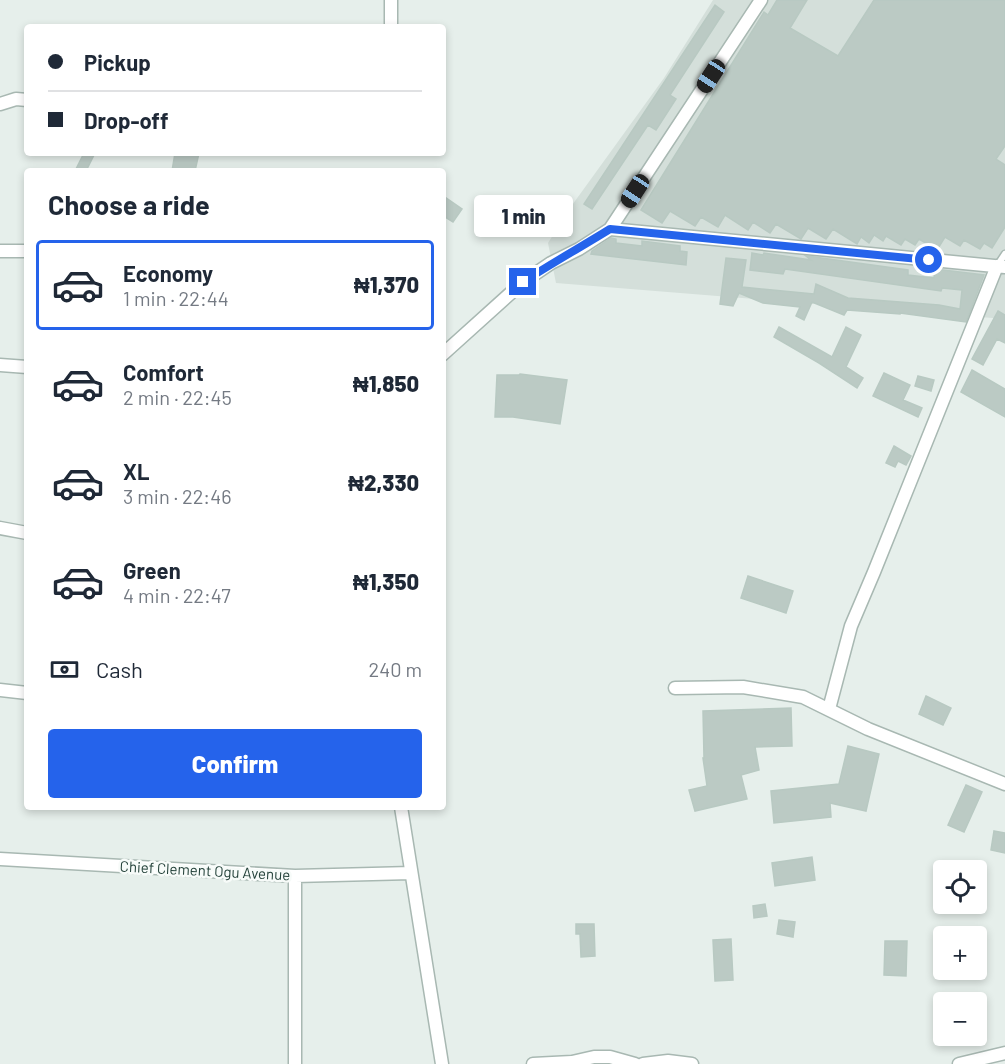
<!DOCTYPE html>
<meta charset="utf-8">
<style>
:root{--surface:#fff;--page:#f6f6f7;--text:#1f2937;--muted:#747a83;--line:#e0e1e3;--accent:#2563eb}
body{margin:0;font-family:Barlow,sans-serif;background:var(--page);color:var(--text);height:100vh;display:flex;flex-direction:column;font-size:22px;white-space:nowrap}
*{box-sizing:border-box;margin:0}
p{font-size:20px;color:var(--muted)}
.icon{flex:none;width:33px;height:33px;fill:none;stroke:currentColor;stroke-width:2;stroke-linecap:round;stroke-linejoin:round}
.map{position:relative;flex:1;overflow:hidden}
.details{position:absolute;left:24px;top:168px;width:422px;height:642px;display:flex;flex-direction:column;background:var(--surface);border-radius:6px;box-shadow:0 3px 9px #0003}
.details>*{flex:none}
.guide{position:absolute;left:24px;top:24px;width:422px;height:132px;border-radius:6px;box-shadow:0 3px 9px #0003;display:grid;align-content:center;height:132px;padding:0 24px;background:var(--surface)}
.tools{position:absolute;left:933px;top:860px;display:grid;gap:12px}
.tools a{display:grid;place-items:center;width:54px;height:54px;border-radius:6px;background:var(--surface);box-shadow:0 3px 9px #0003;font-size:30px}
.end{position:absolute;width:27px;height:27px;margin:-14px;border:8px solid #2563eb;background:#fff;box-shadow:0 0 0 3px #fff}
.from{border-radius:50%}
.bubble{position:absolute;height:42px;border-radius:6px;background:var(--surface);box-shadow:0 3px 9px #0003;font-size:20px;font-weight:800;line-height:42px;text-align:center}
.car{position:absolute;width:18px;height:36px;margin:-18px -9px;border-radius:8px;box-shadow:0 0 4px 2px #0007;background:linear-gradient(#222 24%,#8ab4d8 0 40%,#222 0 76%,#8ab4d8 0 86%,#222 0)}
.guide b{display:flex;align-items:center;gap:21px;height:57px;font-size:22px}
.guide b+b{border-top:2px solid var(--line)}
.guide i{width:15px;height:15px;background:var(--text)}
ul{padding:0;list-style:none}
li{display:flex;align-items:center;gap:18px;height:90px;margin:0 12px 9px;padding:0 12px;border:3px solid transparent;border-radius:6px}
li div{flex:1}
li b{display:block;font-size:22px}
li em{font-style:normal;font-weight:800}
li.on{border-color:var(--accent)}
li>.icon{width:54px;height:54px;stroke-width:1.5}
h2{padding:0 24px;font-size:27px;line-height:72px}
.pay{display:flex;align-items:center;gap:15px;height:66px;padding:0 24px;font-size:22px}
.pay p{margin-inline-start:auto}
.action{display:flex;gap:12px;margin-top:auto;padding:12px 24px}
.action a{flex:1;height:69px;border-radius:6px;background:var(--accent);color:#fff;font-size:24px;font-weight:800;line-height:69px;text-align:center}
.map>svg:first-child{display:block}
.built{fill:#d4dfda}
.building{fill:#bbcac4;stroke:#b8c9c2;stroke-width:1.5}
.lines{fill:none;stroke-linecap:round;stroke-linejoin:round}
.service-casing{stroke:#a8b8b2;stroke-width:9}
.minor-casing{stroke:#a8b8b2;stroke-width:15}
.service{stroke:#fff;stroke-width:6}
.minor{stroke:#fff;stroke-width:12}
.route{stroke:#2563eb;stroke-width:8}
.labels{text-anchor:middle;stroke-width:5;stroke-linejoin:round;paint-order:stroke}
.street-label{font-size:15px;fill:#24423a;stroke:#f7fbf9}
</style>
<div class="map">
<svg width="1005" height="1064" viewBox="0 0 1005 1064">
<rect width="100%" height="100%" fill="#e6efeb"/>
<path class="built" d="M713,0H1005V319L556,283L548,243L570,208L664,78Z"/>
<path class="building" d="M777,0H807L790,28L838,56L874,0H1005V146L996,159L1005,165V227L992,248L984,243L980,249L964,240L960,246L945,237L937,250L919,239L915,245L905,239L901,245L886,236L883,241L874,235L869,243L861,237L857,244L833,229L826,239L808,228L801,239L776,224L770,233L753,222L748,230L725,215L718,227L701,217L695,226L670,211L662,223L641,210L764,12L768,15Z
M715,5L724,12L670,95L676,99L656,130L648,125L592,209L584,204Z
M84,153H95L86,171H75Z
M175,153H199L195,171H172Z
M442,195L462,209L453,222L442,215Z
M524,201L550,212L543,227L517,216Z
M611,238L616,239V243L642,246V241L680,246V251L687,252L686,265L591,254L592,251Z
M752,253L763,255L764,253L811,260L806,256L814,257L908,270V275L934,278L935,269L984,275L966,322L900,313V314L847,310L844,315L812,302L804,320L796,316L800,307L763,303L739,293L733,306L720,304L726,258L746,260L742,287L814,294L816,284L848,298L939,305L960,309L962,290L942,288L941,291L785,269L783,274L750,270Z
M998,311L1005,315V343L997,339L983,365L972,359Z
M779,327L832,357L846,327L861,335L846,367L863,378L857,388L819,363L774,337Z
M972,370L1005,389V417L961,392Z
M884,373L910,385L903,400L922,408L918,417L873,396Z
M520,374L567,380L560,424L513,417H495L497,375H519Z
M918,376L934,380L931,391L915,386Z
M894,446L911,456L906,465L898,461L895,467L886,463Z
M748,576L793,591L786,613L741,598Z
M926,696L951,708L943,725L919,714Z
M791,708L792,746L755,747L759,770L741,775L747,799L695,811L689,790L707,786L703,758H704L703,711Z
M848,746L879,754L866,811L830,803L831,817L774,823L771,791L839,784Z
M966,785L982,792L964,832L948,825Z
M994,831L1005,833V853L991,850Z
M812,857L815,880L775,886L772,863Z
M765,904L767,916L754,918L753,906Z
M779,920L795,922L793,937L777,934Z
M576,924H594L595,956L581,957L580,934H576Z
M731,939L733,980L715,981L713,940Z
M885,941H907L906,976L884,975Z"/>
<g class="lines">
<defs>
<path id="service" d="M997,266L1005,254"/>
<path id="minor" d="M761,0L610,229L1005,267
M391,27V0
M0,104L16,99L27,100
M0,251H27
M442,355L523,282L551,263L579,249L610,229
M0,365L27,367
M0,528L27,533
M675,688L743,687L803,697L868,729L1005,784
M0,690L27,693
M829,709L851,626L874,572L997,266
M401,807L442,1064
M0,859L295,876L411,873
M295,1064V876
M533,1064L572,1062L594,1057H610L635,1064
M643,1064L668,1061L692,1064
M959,1064L1005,1053"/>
</defs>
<use href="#service" class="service-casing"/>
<use href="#minor" class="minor-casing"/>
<use href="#service" class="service"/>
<use href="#minor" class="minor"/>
</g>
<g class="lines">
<path class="route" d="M523,282C552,263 581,247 610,229L929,260"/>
</g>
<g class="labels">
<g class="street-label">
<text transform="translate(205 871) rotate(3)" y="5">Chief Clement Ogu Avenue</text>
</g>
</g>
</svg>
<div class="tools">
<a><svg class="icon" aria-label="locate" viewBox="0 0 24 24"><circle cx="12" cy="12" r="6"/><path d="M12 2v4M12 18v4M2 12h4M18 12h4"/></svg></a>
<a>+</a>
<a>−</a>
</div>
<i class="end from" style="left:929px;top:260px"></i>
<i class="end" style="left:523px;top:282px"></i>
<div class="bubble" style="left:474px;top:195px;width:99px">1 min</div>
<i class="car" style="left:711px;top:76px;rotate:213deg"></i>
<i class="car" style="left:635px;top:191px;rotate:213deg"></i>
<div class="guide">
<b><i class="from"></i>Pickup</b>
<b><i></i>Drop-off</b>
</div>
<section class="details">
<h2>Choose a ride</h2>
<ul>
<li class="on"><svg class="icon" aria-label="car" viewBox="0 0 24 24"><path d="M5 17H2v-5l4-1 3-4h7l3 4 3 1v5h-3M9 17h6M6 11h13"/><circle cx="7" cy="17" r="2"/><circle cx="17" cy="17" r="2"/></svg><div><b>Economy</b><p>1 min · 22:44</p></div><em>₦1,370</em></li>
<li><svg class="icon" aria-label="car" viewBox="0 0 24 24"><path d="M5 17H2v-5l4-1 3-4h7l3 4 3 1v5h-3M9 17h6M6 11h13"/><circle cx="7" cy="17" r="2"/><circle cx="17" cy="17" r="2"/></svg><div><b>Comfort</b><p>2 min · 22:45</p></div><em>₦1,850</em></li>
<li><svg class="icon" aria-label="car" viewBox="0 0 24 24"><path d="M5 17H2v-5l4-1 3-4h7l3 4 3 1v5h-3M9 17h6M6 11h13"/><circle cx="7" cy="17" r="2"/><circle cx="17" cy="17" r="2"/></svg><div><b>XL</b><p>3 min · 22:46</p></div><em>₦2,330</em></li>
<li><svg class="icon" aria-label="car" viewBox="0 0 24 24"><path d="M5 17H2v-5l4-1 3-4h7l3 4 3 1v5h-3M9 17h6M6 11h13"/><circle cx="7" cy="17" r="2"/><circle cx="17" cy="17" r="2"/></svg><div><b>Green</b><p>4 min · 22:47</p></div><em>₦1,350</em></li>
</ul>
<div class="pay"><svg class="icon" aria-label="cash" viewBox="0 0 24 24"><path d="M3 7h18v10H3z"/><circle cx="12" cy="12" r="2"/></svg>Cash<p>240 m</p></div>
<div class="action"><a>Confirm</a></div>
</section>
</div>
